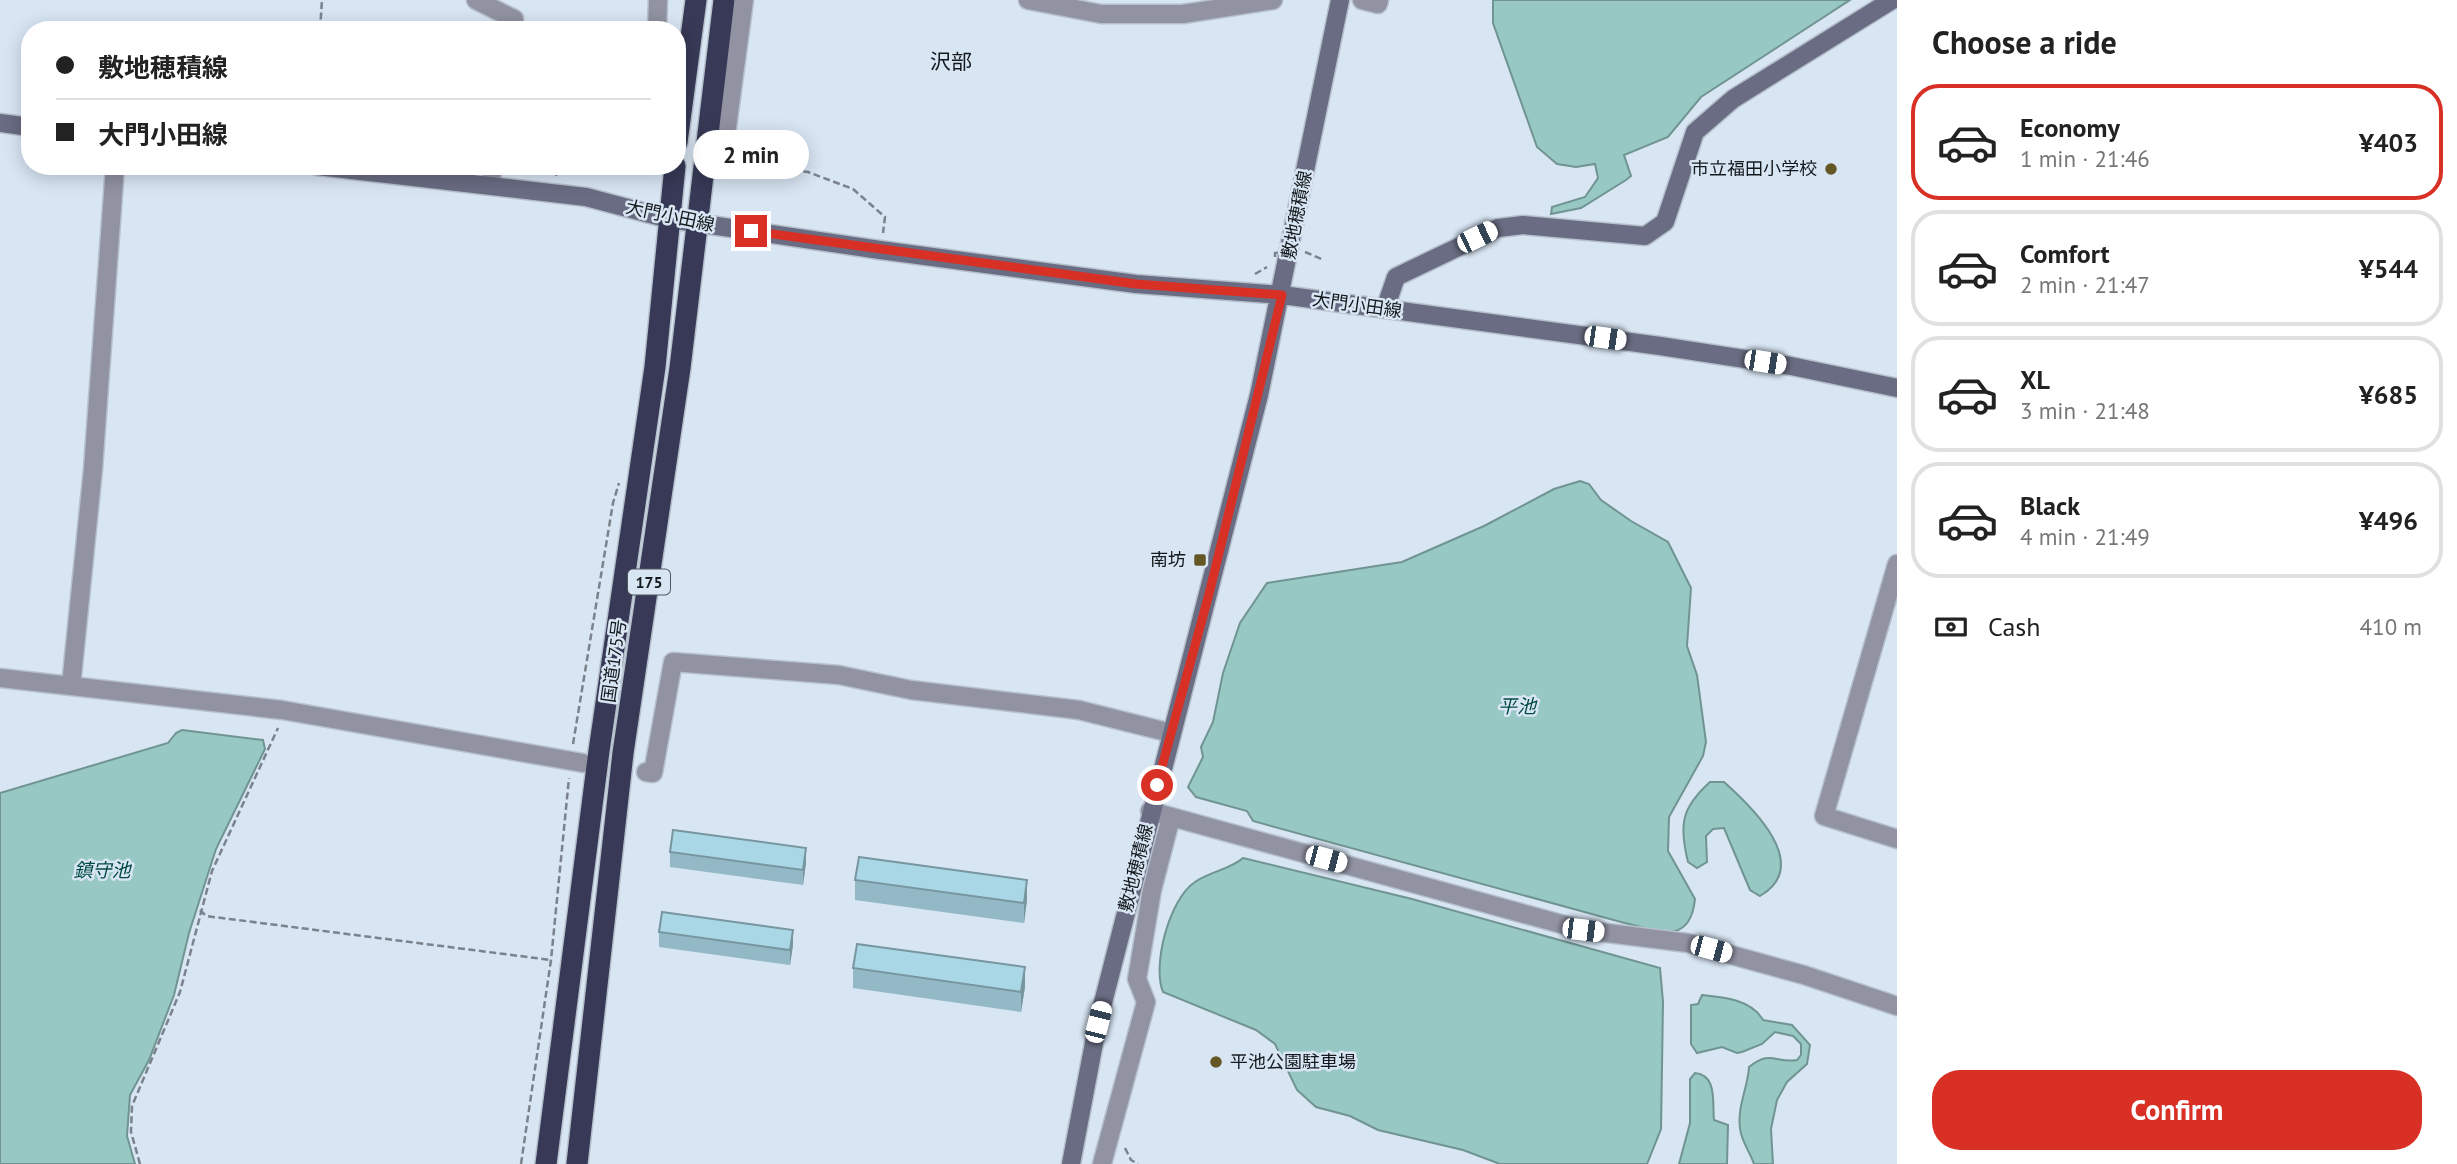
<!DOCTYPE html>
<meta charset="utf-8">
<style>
:root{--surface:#fff;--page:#f6f6f6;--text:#222;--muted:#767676;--line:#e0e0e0;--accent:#d93025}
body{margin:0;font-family:"PT Sans","Noto Sans JP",sans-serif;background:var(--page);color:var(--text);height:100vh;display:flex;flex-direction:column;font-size:26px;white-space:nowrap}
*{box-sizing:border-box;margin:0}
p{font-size:23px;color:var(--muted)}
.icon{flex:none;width:38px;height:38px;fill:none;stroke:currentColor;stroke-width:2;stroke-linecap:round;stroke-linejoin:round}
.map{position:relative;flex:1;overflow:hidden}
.panel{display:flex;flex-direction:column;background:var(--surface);width:560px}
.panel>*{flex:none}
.banner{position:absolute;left:21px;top:21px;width:665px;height:154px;border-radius:28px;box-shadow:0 4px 18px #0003;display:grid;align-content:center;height:154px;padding:0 35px;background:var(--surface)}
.end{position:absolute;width:32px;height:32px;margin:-16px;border:9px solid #d93025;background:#fff;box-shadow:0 0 0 4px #fff}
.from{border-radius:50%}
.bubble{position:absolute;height:49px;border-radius:24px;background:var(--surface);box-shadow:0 4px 18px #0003;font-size:23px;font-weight:800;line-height:49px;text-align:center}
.car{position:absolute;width:21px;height:42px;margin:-21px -10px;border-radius:9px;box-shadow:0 0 5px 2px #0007;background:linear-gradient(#fff 24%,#345 0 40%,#fff 0 76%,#345 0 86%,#fff 0)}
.banner b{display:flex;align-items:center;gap:24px;height:66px;font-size:26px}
.banner b+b{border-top:2px solid var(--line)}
.banner i{width:18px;height:18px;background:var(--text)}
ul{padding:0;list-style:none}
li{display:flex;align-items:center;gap:21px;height:116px;margin:0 14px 10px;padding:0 21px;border:4px solid var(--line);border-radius:28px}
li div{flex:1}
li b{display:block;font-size:26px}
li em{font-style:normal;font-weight:800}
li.selected{border-color:var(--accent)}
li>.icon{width:63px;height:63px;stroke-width:1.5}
h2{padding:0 35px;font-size:32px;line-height:84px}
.pay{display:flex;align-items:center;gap:18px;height:77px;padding:0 35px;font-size:26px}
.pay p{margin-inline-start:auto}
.cta{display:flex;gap:14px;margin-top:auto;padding:14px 35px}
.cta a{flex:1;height:80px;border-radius:28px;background:var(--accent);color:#fff;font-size:28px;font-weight:800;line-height:80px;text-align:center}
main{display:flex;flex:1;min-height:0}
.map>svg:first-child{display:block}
.water{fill:#98c8c3;stroke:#709491;stroke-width:2}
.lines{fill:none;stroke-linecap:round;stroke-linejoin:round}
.street-casing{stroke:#b5c0cc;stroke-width:21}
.secondary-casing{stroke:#b5c0cc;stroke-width:21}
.highway-casing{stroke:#b5c0cc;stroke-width:24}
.path{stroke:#7a838c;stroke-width:2.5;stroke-dasharray:7 3.5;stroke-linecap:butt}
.street{stroke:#9192a2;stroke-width:18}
.secondary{stroke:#696c82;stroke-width:18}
.highway{stroke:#373956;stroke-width:21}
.path-bridge{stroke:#7a838c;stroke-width:2.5;stroke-dasharray:7 3.5;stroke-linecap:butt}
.wall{fill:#92b9c5}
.shaded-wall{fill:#7796a0}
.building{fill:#aad7e5;stroke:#7796a0;stroke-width:2}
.route{stroke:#d93025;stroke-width:9}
.poi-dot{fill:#645723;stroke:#d8e5f3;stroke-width:2.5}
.labels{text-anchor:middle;stroke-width:5;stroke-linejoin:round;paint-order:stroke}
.shield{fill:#d8e5f3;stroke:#4f565d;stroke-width:2}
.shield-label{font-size:16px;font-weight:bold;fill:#14191d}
.poi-label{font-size:18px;fill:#14191d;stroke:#d8e5f3;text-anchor:end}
.street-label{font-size:18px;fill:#14191d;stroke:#d8e5f3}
.water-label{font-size:19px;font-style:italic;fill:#004a46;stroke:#d8e5f3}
.quarter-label{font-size:21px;fill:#14191d;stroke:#d8e5f3}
</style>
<main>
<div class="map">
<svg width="1897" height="1164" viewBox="0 0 1897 1164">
<rect width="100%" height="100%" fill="#d8e5f3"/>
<path class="water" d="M1493,0H1850L1701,97L1668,137L1624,155L1631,176L1626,180L1581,208L1551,214L1552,207L1585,197L1598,178L1595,164L1576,167L1557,164L1537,147L1493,23Z
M1580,481L1589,484L1601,500L1631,521L1668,542L1691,588L1687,646L1697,675L1706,742L1703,756L1669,817L1668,851L1695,899C1690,948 1655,930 1621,922L1253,821L1247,811L1196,797L1188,787L1203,757L1201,747L1213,722L1223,673L1240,623L1267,583L1402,562L1484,526L1554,489Z
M182,730L263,740L265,749L216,849L189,933L174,995L149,1060L130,1095L127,1136L135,1164H0V793L168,743L176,733Z
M1710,782H1724C1752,807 1813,865 1760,896L1750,890L1724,828L1713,829L1706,836L1707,862L1697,868L1688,862C1679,825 1681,808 1710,782Z
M1243,858L1412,899L1660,968L1663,1002L1661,1129L1647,1164H1500L1463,1150L1378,1130L1350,1116L1316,1107L1297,1090L1275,1044L1256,1030L1163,992C1152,966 1169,899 1195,882C1209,872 1231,869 1243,858Z
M1702,995C1724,997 1752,1000 1763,1020L1792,1025L1810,1045L1807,1064L1787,1082L1777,1100L1771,1129L1773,1164H1754C1750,1152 1741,1141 1740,1128C1737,1107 1748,1087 1749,1067C1771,1049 1776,1064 1797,1060L1801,1055V1044L1793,1036L1775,1032L1762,1044L1742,1052L1737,1053L1722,1047L1697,1053L1691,1044V1005L1698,1004Z
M1695,1073C1718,1075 1712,1104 1714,1120L1728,1125L1727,1164H1679L1690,1123V1079Z"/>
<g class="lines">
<defs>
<path id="street" d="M476,0L514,19L513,30
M1028,0L1101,14H1183L1273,0
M1362,0L1378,4L1379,0
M657,30L658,0
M707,139L727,127L744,0
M490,185L493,166
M1897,564L1824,816L1897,839
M0,678L282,710L583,763
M71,686L93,469L115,166
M646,772L653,773L673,662L839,675L911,690L1079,710L1171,733
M1150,811L1583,930L1688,943L1804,975L1897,1006
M1102,1164L1146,1002L1137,979L1152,890L1171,817"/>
<path id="secondary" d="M0,123L30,127
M317,166L586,197L669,219L880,250L1136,284L1282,295L1660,346L1791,366L1897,388
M1385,309L1396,277L1498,228L1523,225L1645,236L1665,222L1695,132L1733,99L1892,0
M1071,1164L1098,1022L1259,395L1340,0"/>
<path id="highway" d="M677,142L696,0
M546,1164L599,751L655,367L675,166
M577,1164L623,753L680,368L724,0"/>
</defs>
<use href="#street" class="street-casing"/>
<use href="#secondary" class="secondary-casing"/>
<use href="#highway" class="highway-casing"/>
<path class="path" d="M320,30L322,0
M741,163L808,172L853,189L885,217L883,233
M555,175L577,166
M1305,252L1324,260
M1255,274L1267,267
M573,744L613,503L619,483
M200,910L206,916L551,960
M1125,1148L1131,1160L1138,1164
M140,1164L131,1132L132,1106L180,992L212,871L278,728
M521,1164L551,960L569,778"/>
<use href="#street" class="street"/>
<use href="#secondary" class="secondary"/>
<use href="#highway" class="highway"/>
<path class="path-bridge" d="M1275,257V253L1302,250"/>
</g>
<path class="wall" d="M670,852L806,863L803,885L670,867Z
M855,880L1027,900L1024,923L855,900Z
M659,932L793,945L790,965L659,947Z
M853,968L1025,987L1021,1012L853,988Z"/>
<path class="shaded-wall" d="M806,848V863L803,885V870Z
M1027,880V900L1024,923V903Z
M793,930V945L790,965V950Z
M1025,967V987L1021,1012V992Z"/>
<path class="building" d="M673,830L806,848L803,870L670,852Z
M859,857L1027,880L1024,903L855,880Z
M662,912L793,930L790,950L659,932Z
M857,944L1025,967L1021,992L853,968Z"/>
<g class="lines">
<path class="route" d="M751,231L1136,284L1282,295L1209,594L1157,785"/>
</g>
<g class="poi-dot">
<circle cx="1831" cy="169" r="7"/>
<rect x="1193" y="553" width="14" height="14" rx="3.5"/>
<circle cx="1216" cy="1062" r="7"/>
</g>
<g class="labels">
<rect class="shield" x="628" y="569.5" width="42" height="25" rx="5"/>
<g class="shield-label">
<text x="649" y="588">175</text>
</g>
<g class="poi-label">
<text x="1817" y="175">市立福田小学校</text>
<text x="1186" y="566">南坊</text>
<text x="1230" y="1068" text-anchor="start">平池公園駐車場</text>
</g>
<g class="street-label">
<text transform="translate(1297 215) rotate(-79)" y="6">敷地穂積線</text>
<text transform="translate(670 216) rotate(12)" y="6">大門小田線</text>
<text transform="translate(1357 305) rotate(8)" y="6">大門小田線</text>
<text transform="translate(614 661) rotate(-82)" y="6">国道175号</text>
<text transform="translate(1136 868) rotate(-76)" y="6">敷地穂積線</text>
</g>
<g class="water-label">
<text x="1517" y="713">平池</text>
<text x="102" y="877">鎮守池</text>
</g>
<g class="quarter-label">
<text x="951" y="69">沢部</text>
</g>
</g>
</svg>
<i class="end from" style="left:1157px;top:785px"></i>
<i class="end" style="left:751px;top:231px"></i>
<div class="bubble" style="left:693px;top:130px;width:116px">2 min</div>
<i class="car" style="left:1477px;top:237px;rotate:64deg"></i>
<i class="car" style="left:1605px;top:338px;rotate:98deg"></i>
<i class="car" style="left:1765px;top:362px;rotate:99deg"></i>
<i class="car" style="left:1326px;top:859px;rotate:105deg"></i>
<i class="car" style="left:1583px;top:930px;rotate:97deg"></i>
<i class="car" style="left:1711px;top:949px;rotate:105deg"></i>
<i class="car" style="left:1098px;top:1022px;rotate:14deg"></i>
<div class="banner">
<b><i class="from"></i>敷地穂積線</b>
<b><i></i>大門小田線</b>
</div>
</div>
<section class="panel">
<h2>Choose a ride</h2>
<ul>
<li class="selected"><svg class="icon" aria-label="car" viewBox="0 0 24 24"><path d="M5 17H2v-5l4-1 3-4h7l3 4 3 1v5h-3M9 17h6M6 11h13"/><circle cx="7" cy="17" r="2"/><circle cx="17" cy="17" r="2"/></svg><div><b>Economy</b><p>1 min · 21:46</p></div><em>¥403</em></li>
<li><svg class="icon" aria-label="car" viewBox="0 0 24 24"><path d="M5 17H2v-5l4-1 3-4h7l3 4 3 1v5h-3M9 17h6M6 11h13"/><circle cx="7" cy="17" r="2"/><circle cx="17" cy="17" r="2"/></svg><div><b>Comfort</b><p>2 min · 21:47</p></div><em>¥544</em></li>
<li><svg class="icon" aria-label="car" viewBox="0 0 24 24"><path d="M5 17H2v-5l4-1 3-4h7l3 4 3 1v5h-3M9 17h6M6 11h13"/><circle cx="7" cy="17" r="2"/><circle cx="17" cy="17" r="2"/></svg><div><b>XL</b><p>3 min · 21:48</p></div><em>¥685</em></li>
<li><svg class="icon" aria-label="car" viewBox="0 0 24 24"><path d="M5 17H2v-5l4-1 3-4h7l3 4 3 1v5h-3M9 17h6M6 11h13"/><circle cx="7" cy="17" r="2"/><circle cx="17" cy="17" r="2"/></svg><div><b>Black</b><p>4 min · 21:49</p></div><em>¥496</em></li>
</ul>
<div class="pay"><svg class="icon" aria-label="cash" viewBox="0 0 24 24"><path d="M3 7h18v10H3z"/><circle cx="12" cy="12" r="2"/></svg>Cash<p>410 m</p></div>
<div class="cta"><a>Confirm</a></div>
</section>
</main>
